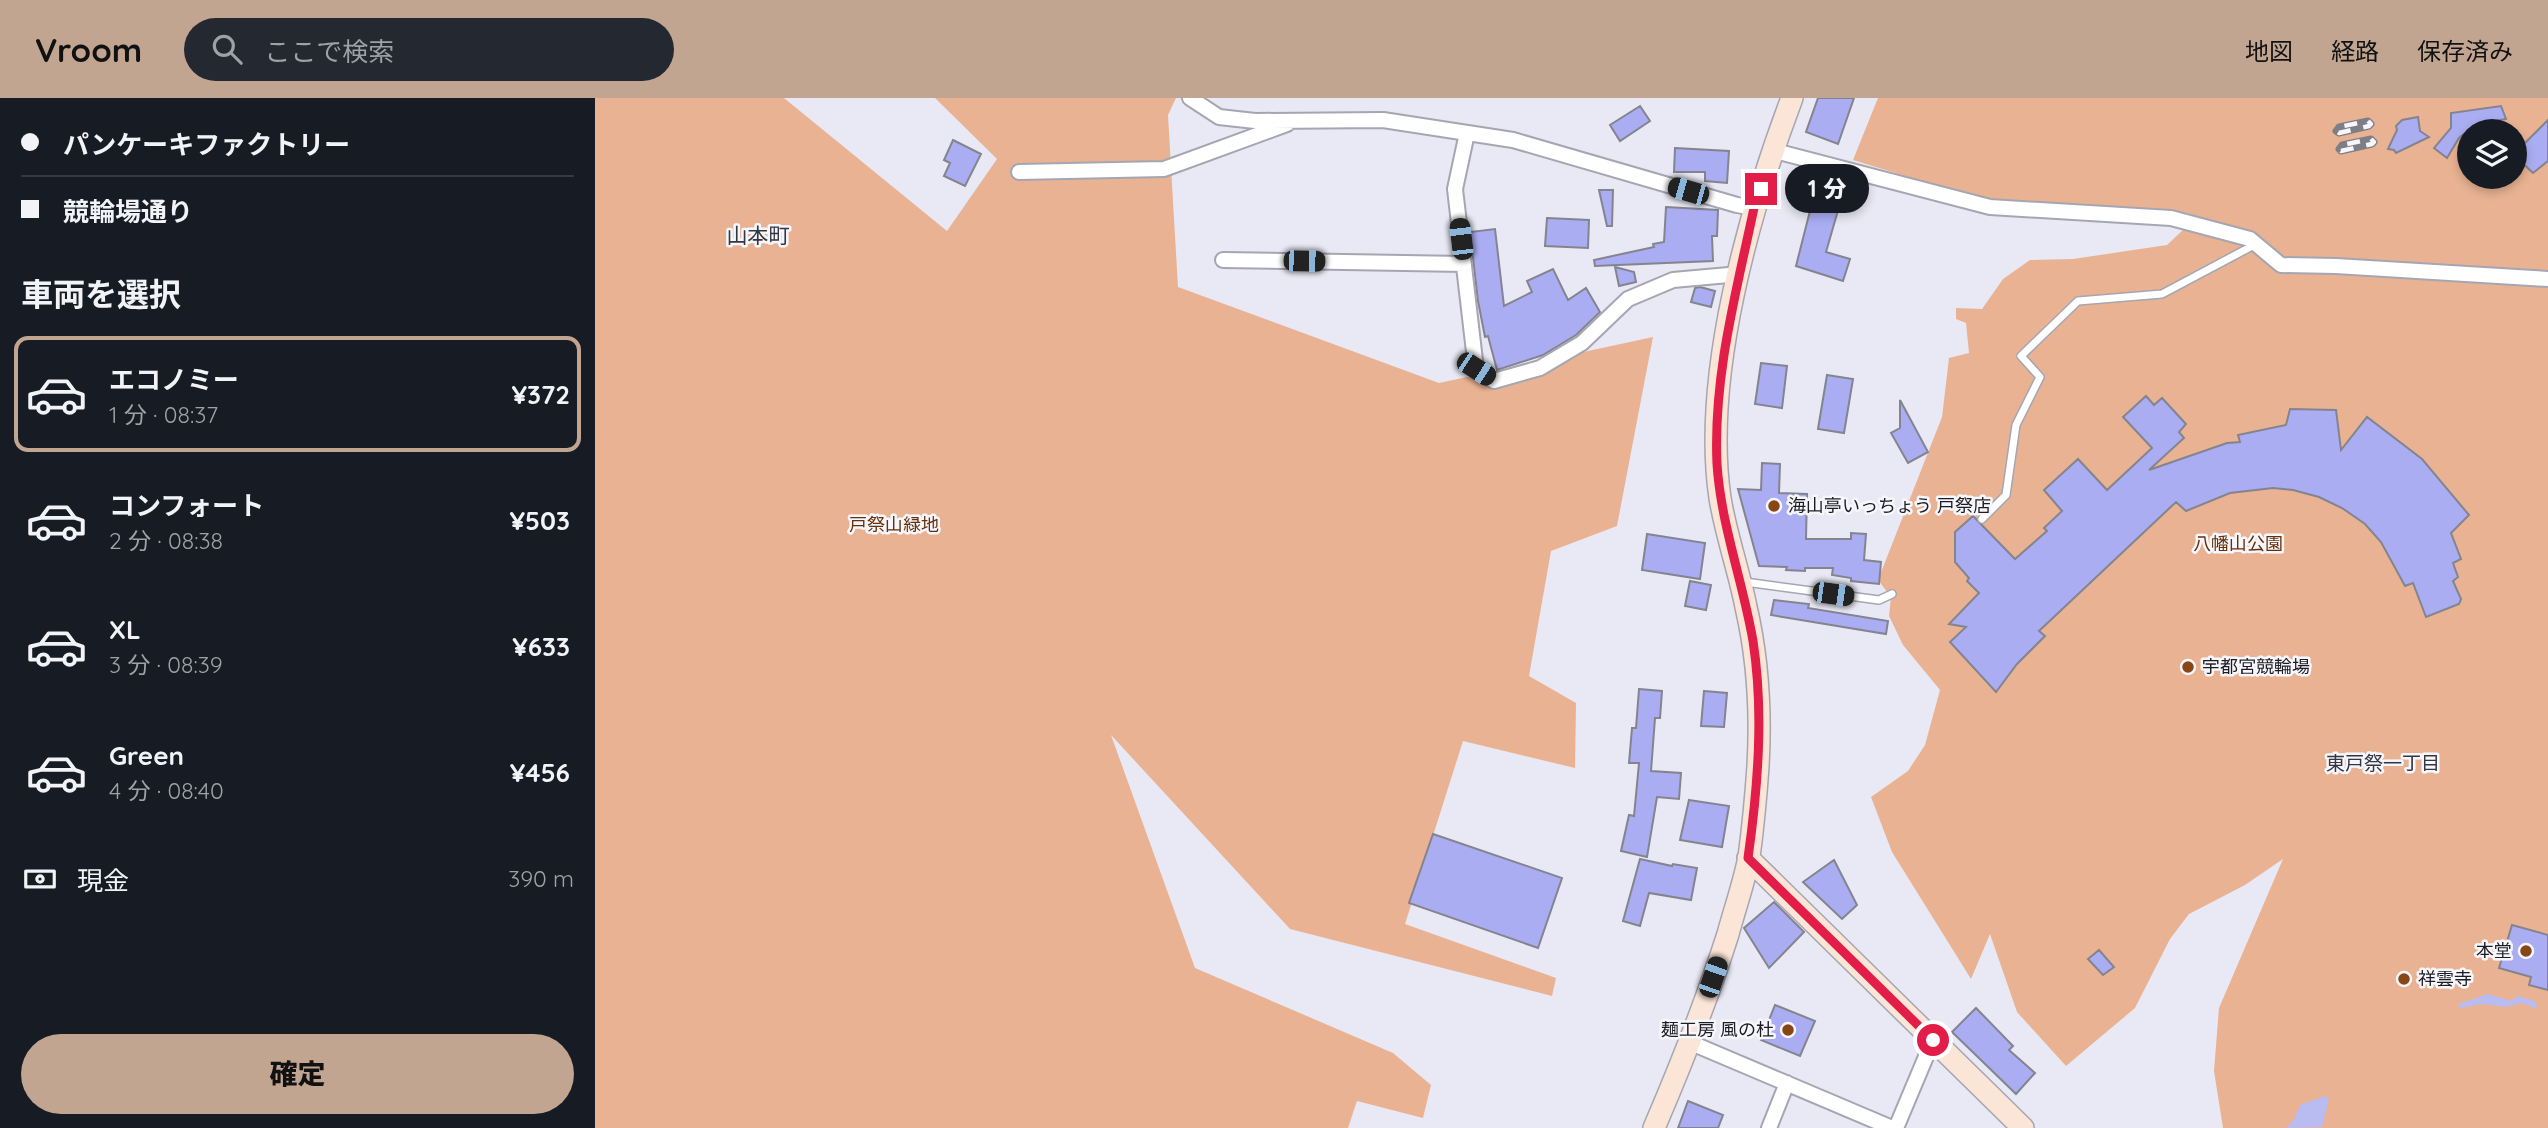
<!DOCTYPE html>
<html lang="ja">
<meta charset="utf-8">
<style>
:root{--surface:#171b24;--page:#242831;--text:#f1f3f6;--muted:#9ea1a6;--line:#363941;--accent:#c2a591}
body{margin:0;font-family:Quicksand,"Noto Sans JP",sans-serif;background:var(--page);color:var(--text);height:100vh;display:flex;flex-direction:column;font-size:26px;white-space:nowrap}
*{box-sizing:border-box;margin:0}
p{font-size:23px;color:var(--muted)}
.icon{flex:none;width:38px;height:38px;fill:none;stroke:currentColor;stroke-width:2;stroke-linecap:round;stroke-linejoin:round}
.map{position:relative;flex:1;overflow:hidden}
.drawer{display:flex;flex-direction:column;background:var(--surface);width:595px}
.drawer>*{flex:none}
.top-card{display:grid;align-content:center;height:154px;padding:0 21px;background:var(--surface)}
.controls{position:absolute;left:1862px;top:21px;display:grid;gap:14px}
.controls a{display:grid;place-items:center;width:70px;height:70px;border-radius:50%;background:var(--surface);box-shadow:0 4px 10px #0003;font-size:35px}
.end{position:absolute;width:32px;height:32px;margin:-16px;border:9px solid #e11d48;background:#fff;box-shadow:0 0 0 4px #fff}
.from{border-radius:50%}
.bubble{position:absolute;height:49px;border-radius:24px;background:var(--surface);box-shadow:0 4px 10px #0003;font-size:23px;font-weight:800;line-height:49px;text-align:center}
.car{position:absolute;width:21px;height:42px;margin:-21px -10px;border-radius:9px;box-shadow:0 0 5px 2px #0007;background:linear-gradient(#222 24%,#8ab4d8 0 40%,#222 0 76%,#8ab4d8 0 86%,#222 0)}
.top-card b{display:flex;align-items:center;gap:24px;height:66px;font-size:26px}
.top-card b+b{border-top:2px solid var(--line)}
.top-card i{width:18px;height:18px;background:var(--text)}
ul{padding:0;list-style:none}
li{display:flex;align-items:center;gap:21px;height:116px;margin:0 14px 10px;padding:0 7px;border:4px solid transparent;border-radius:14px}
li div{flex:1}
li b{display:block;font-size:26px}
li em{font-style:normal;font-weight:800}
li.on{border-color:var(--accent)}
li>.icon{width:63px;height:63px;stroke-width:1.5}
h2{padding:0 21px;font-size:32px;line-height:84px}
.pay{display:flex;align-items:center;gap:18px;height:77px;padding:0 21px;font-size:26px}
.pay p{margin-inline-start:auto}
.primary-button{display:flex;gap:14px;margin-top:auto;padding:14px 21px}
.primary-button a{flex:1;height:80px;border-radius:42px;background:var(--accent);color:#111;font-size:28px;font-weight:800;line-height:80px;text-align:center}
header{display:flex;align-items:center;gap:42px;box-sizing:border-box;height:98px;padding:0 35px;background:var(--accent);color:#111}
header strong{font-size:33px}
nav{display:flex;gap:38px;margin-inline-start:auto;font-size:24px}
.search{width:490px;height:63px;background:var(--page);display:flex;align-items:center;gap:18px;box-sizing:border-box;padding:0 24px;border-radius:38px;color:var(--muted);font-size:26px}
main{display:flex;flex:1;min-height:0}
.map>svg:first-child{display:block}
.green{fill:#e9b393;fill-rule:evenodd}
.water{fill:#b8bcf0}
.building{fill:#aaadf2;stroke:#83848e;stroke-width:2}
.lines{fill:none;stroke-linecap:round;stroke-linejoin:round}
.lane-casing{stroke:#a5a6b1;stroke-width:10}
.street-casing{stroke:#a5a6b1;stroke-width:18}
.secondary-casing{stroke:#a5a6b1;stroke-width:24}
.lane{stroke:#fff;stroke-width:7}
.street{stroke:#fff;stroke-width:14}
.secondary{stroke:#fbe5d7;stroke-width:21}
.rail-casing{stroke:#7e7f86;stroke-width:7}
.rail{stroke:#f6f6fd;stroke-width:4.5;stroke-dasharray:13;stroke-linecap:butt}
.route{stroke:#e11d48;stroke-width:9}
.poi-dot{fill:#884515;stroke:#f6f6fd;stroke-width:2.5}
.labels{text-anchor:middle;stroke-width:5;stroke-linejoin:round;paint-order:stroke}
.poi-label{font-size:18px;fill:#1d1d21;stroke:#f6f6fd;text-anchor:start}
.park-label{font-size:18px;fill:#673108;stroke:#f6f6fd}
.neighbourhood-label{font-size:19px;fill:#35363f;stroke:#f6f6fd}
.quarter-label{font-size:21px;fill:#35363f;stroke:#f6f6fd}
</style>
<header>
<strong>Vroom</strong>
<div class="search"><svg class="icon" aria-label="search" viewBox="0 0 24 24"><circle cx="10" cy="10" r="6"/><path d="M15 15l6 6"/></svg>ここで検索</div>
<nav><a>地図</a><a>経路</a><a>保存済み</a></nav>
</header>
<main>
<section class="drawer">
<div class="top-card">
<b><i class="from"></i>パンケーキファクトリー</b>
<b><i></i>競輪場通り</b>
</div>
<h2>車両を選択</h2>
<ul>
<li class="on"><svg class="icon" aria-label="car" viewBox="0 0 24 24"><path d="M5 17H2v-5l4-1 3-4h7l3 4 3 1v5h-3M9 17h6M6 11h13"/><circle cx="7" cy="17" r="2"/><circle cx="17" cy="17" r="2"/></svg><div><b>エコノミー</b><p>1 分 · 08:37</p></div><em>¥372</em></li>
<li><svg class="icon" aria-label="car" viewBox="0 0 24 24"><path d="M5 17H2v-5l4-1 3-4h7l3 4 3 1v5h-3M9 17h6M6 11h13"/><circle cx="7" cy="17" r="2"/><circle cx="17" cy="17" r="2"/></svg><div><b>コンフォート</b><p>2 分 · 08:38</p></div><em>¥503</em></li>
<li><svg class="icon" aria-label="car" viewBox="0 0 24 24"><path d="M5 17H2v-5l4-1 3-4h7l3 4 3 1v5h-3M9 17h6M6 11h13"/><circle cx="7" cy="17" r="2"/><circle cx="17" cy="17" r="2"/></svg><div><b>XL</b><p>3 分 · 08:39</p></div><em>¥633</em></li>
<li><svg class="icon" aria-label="car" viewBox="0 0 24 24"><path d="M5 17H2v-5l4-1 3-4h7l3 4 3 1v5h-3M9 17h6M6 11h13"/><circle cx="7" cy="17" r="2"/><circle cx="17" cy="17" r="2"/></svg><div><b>Green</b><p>4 分 · 08:40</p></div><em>¥456</em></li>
</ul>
<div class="pay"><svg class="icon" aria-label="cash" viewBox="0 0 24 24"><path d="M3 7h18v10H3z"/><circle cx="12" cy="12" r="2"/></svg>現金<p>390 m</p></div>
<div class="primary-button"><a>確定</a></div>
</section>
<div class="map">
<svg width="1953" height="1030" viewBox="0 0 1953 1030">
<rect width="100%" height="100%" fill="#e8e9f4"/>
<path class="green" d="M0,0H189L352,133L402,61L340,0H581L573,17L583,189L844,285L1058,239L1022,428L956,453L934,578L981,605L980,670L868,643L810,826L961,880L957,898L695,831L516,637L600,870L798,955L836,987L828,1020L762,1003L753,1030H0Z
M1283,0H1953V1030H1628L1619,973L1624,910L1688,761L1650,787L1594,816L1575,841L1540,910L1471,968L1422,914L1395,836L1376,881L1297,754L1276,699L1313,673L1330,647L1345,592L1308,547L1294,518L1296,499L1283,482L1347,319L1354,260L1374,255L1371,225L1361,221V210L1387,211L1408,181L1435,162L1478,161L1572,147L1589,131L1594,115L1401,106L1258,62ZM1874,33H1920V79H1874Z"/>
<path class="water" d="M1893,896L1916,903L1923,898L1940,903L1943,911L1927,905L1911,909L1887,906L1865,910L1863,906Z
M1730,998L1734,1001L1727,1029L1691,1030L1699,1022L1705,1007Z"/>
<path class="building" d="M1223,0H1259L1243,46L1211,34Z
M1045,8L1055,23L1025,43L1015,27Z
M1906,8L1911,21L1889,25L1875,31L1864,40L1852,60L1839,50L1856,30V15Z
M1823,19L1825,33L1834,39L1801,55L1799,52L1793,51L1802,32L1801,28L1807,22Z
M1953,22V63L1938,75L1920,58V55Z
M358,42L386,56L370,88L349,78L355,65L349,62Z
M1080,50L1134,53L1132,85L1110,83V74H1079Z
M1004,92H1018L1017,128H1012Z
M1218,101L1244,109L1231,154L1255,161L1248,183L1201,168Z
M1071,109L1123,112L1122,138H1117L1118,163L1000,168L999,162L1059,149L1058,146L1069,144Z
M952,120L994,122L993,150L950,148Z
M900,131L909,208L937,194L932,183L958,171L973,202L991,190L1005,214L981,237L948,257L902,272L893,238L890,239L883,203L875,134Z
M1020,169L1039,174L1041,184L1024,188Z
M1105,189L1120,193L1116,209L1096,204L1100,190Z
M1166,265L1192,268L1187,310L1160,306Z
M1232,277L1258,281L1249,335L1223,331Z
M1551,298L1559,307L1567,300L1591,326L1584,334L1589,340L1554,372L1632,345L1645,344L1643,337L1691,327L1695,311L1741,312L1746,352L1772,319L1827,361L1874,417L1856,435L1866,461L1858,465L1863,479L1858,483L1866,501L1864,506L1831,519L1818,485L1810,488L1786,444L1770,426L1747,410L1724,399L1698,392L1678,390L1635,395L1591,413L1581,404L1444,533L1450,538L1422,566L1401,594L1355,544L1371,529L1354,526L1384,495L1372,483L1374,480L1360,464V434L1378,418L1420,461L1452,433L1449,430L1467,413L1449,392L1483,361L1512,392L1557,350L1528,319Z
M1305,302L1333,354L1313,365L1296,335L1305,330Z
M1167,365L1185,366L1184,395L1212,396L1211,441H1256V435L1271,436L1269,462L1286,464L1284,486L1256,483V480L1237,477L1238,470H1210V473L1191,472L1192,469L1164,468L1143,391L1166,392Z
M1052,436L1110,445L1105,481L1047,472Z
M1095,483L1116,487L1111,512L1090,508Z
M1179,502L1214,506L1213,510L1293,523L1291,536L1176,517Z
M1044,591L1067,593L1065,620H1060L1056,673L1086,675L1084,701L1062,699L1052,759L1026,753L1034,717L1039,718L1044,665H1034L1037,630H1041Z
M1109,593L1132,595L1129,629L1106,628Z
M1094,702L1134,708L1127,749L1085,742Z
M838,736L967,780L943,850L814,805Z
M1045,761L1077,768L1078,766L1102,770L1096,802L1054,795L1045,828L1028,823Z
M1239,762L1262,807L1247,821L1208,784Z
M1179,804L1209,834L1174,870L1149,830Z
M1917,827L1953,837V892L1934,887L1936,879L1904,870Z
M1504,852L1519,869L1508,877L1493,861Z
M1180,907L1220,923L1205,958L1166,942Z
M1381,910L1418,948L1414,952L1440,975L1421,996L1357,934Z
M1093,1003L1128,1017L1123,1030H1083Z"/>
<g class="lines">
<defs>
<path id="lane" d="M1387,421L1411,397L1421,327L1445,279L1426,258L1483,203L1567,196L1661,146
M1150,484L1284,502L1297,496"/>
<path id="street" d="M595,0L624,19L660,23L788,22L918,42L1142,107L1159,110
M872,35L860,91L881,271L899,283L945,270L987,245L1033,201L1078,182L1145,176
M1180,53L1395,109L1576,120L1655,141L1686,167L1741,168L1953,181
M424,74L569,71L692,26
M628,162L869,166
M1094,944L1297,1030
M1174,1030L1192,985
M1301,1030L1338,942"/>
<path id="secondary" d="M1153,760L1428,1030
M1059,1030C1086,967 1112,902 1133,836C1140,810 1149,785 1154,759C1158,729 1161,698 1163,668C1166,616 1163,561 1151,509C1144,473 1131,437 1125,400C1107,278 1154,114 1197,0"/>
</defs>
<use href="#lane" class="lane-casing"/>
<use href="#street" class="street-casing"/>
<use href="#secondary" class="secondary-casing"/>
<use href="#lane" class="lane"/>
<use href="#street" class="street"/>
<use href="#secondary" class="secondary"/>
<defs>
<path id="rail" d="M1773,23L1776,26L1774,28L1744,35L1741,33L1744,29Z
M1776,41L1779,44L1777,46L1746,53L1744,51L1747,47Z"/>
</defs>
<use href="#rail" class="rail-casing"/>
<use href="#rail" class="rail"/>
</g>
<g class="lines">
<path class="route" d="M1166,91L1159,110C1141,195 1118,279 1122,366C1126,427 1148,484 1158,543C1169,614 1163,689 1153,760L1338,942"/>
</g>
<g class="poi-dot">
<circle cx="1179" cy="408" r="7"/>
<circle cx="1593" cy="569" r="7"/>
<circle cx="1931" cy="853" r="7"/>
<circle cx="1809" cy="881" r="7"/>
<circle cx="1193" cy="932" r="7"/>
</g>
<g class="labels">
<g class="poi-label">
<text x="1193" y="414">海山亭いっちょう 戸祭店</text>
<text x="1607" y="575">宇都宮競輪場</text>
<text x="1917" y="859" text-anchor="end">本堂</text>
<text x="1823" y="887">祥雲寺</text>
<text x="1179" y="938" text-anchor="end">麺工房 風の杜</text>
</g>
<g class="park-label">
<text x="299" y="433">戸祭山緑地</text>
<text x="1643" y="452">八幡山公園</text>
</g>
<g class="neighbourhood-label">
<text x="1788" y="672">東戸祭一丁目</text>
</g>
<g class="quarter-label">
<text x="163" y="145">山本町</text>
</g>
</g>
</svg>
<div class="controls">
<a><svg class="icon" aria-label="layers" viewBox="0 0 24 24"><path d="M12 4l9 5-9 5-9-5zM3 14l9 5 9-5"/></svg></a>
</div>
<i class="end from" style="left:1338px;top:942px"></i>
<i class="end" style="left:1166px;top:91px"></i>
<div class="bubble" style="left:1190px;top:66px;width:84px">1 分</div>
<i class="car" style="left:1093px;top:93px;rotate:286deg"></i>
<i class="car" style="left:866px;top:141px;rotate:353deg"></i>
<i class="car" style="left:709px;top:163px;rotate:91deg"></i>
<i class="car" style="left:881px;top:271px;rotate:123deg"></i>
<i class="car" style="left:1238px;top:496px;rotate:98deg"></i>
<i class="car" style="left:1118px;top:879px;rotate:19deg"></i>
</div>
</main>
